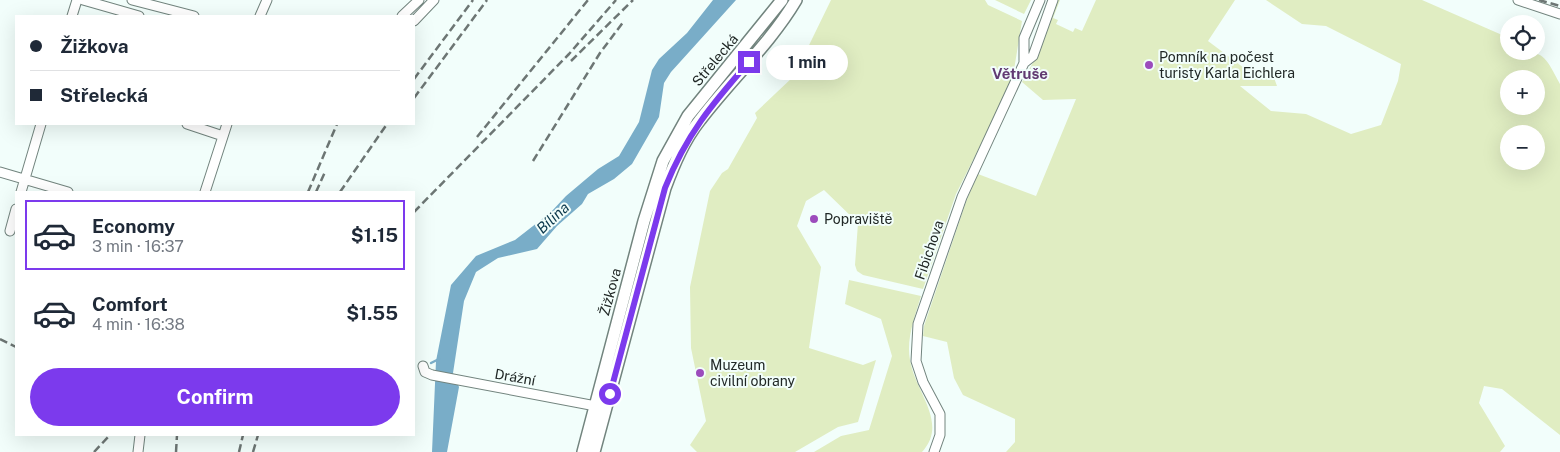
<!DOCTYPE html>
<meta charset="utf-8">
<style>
:root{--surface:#fff;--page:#f6f6f7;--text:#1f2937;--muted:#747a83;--line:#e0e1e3;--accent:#7c3aed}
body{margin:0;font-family:"Public Sans",sans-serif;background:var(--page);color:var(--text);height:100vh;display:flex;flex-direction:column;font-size:19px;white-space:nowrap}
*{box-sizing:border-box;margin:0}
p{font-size:16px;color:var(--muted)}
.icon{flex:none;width:28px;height:28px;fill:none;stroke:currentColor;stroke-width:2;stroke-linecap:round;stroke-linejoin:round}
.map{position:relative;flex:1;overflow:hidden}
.details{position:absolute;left:15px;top:191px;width:400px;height:245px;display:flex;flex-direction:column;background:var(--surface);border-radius:0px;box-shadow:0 5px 20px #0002}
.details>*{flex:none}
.top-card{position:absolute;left:15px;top:15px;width:400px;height:110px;border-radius:0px;box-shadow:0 5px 20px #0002;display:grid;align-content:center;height:110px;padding:0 15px;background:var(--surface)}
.controls{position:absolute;left:1500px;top:15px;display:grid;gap:10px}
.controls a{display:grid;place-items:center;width:45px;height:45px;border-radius:50%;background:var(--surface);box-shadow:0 5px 20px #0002;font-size:25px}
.end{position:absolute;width:22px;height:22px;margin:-11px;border:6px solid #7c3aed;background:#fff;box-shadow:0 0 0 2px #fff}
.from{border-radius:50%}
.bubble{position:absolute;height:35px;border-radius:18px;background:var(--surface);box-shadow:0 5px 20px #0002;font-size:16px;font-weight:700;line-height:35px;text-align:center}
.top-card b{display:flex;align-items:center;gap:18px;height:48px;font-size:19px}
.top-card b+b{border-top:1px solid var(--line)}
.top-card i{width:12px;height:12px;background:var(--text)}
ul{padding:9px 0 0;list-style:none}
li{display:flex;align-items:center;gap:15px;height:70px;margin:0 10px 8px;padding:0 5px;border:2px solid transparent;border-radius:0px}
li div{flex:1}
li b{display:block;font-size:19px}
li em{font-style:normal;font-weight:700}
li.selected{border-color:var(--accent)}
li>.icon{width:45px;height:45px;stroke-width:1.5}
.action{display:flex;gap:10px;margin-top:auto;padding:10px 15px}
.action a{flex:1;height:58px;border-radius:30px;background:var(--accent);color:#fff;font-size:20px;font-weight:700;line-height:58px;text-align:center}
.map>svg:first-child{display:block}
.green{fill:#e0edc2;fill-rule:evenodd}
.water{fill:#79adc8}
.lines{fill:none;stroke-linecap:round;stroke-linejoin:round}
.stream{stroke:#79adc8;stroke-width:2.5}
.minor-casing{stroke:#72847e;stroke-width:11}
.major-casing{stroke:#72847e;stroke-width:14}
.minor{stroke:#fff;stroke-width:9}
.major{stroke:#fff;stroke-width:11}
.rail{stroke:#6d7674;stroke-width:2.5;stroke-dasharray:8 4;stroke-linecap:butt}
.route{stroke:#7c3aed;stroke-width:6}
.poi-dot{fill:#9c4cbc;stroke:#f2fefb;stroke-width:2}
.labels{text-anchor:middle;stroke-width:4;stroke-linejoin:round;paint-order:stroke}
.poi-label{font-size:14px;fill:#212826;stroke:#f2fefb;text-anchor:start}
.street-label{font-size:14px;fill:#212826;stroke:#f2fefb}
.neighbourhood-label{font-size:15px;font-weight:bold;fill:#613a72;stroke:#f2fefb}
.water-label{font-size:15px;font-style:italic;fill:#0b384c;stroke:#f2fefb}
</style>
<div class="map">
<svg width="1560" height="452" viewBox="0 0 1560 452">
<rect width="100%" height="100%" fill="#f2fefb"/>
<path class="green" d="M831,0H985L988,5L1022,21L1012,82L956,194L923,289L863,275L857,271L855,265L858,223L824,190L806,201L797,226L821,267L809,348L863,365L876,360L858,422L838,427L795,452H697L690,445L706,421L691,348L690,287L710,191L722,173L728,169L757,118L755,113L794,76Z
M995,0H1031L1024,14Z
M1058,0H1060L1053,18L1058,20L1056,24L1073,32L1075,28L1082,31L1096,0H1235L1208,41L1244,68L1273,75L1277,86H1240L1271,111L1306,114L1351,134L1381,125L1398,81L1401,64L1326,26L1302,24L1266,0H1422L1509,38V51C1544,51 1544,54 1560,84V435L1502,389L1484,386L1479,403L1505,446L1500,452H1006L1015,442V419L963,395L954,378L947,342L923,336L924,326L967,199L978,174L1036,196L1076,99L1043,100L1022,82L1035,59ZM1509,79H1536V106H1509ZM1509,134H1536V161H1509Z
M849,280L921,296C915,316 906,339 910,360C915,392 949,423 922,452H814L841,436L869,430L892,356L881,319L845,304Z"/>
<path class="water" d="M713,0H736L671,72L664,83L659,117L632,164L614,179L588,194L582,204L557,226L537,249L498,258L476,272L464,301L453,373L459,387L447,452H432L436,361L451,285L476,256L515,240L551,212L566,196L598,169L619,156L639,122L652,70L659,59L687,33Z"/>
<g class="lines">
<path class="stream" d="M431,363L439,359"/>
<defs>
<path id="minor" d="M83,0L139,16
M132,0L194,16
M1518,0L1560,14
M72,16L77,0
M260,16L267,0
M402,16L419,0
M414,21L434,0
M1024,63L1033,56L1053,0
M187,124L223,136
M0,172L68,192
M21,192L41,124
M205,192L227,124
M10,231L16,209
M423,366L425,372L432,375L601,407
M138,452L140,435
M934,452L940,435V414L923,382L916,361L918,324L962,197L1024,63V38L1040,0"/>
<path id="major" d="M583,452L644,221L663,161L688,116L782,0
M594,452L665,188C674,164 684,140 700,120C731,79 770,44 796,0"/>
</defs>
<use href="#minor" class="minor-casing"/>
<use href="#major" class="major-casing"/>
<use href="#minor" class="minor"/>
<use href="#major" class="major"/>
<path class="rail" d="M1539,0L1560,6
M571,61L633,0
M414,79L473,0
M414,98L487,0
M477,137L588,0
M533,161L600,53L624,21
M308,192L337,124
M316,192L325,172
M340,192L387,124
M414,212L569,54L616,0
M0,339L16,347
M94,452L110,435
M176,452L177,435
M239,452L243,435
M253,452L258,435"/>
</g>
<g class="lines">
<path class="route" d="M610,394L665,188C686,135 712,104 749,62"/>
</g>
<g class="poi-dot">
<circle cx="1149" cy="65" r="5"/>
<circle cx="814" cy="219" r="5"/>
<circle cx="700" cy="373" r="5"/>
</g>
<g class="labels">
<g class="poi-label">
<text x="1159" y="62">Pomník na počest<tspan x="1159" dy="16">turisty Karla Eichlera</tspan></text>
<text x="824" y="224">Popraviště</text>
<text x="710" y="370">Muzeum<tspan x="710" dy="16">civilní obrany</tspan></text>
</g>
<g class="street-label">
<text transform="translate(715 60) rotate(-50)" y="5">Střelecká</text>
<text transform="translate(929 250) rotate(-71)" y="5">Fibichova</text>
<text transform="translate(610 292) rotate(-75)" y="5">Žižkova</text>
<text transform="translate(515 377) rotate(10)" y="5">Drážní</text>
</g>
<g class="neighbourhood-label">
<text x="1020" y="79">Větruše</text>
</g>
<g class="water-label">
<text transform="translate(553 218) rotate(-43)" y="5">Bílina</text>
</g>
</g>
</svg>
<div class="controls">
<a><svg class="icon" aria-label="locate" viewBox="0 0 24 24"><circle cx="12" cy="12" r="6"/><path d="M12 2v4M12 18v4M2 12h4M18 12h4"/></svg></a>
<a>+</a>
<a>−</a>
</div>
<i class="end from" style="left:610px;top:394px"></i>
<i class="end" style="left:749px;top:62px"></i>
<div class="bubble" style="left:766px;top:45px;width:82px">1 min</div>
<div class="top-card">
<b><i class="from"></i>Žižkova</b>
<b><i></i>Střelecká</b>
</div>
<section class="details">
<ul>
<li class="selected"><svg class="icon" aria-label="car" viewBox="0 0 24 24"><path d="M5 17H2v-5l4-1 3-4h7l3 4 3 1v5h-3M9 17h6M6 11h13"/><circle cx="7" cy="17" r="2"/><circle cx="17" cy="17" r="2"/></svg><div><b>Economy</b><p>3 min · 16:37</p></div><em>$1.15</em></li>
<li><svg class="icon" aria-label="car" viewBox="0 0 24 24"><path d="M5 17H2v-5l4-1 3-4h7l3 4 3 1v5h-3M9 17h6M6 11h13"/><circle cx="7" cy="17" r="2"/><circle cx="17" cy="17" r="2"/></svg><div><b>Comfort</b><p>4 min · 16:38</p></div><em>$1.55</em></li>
</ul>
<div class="action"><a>Confirm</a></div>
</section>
</div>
